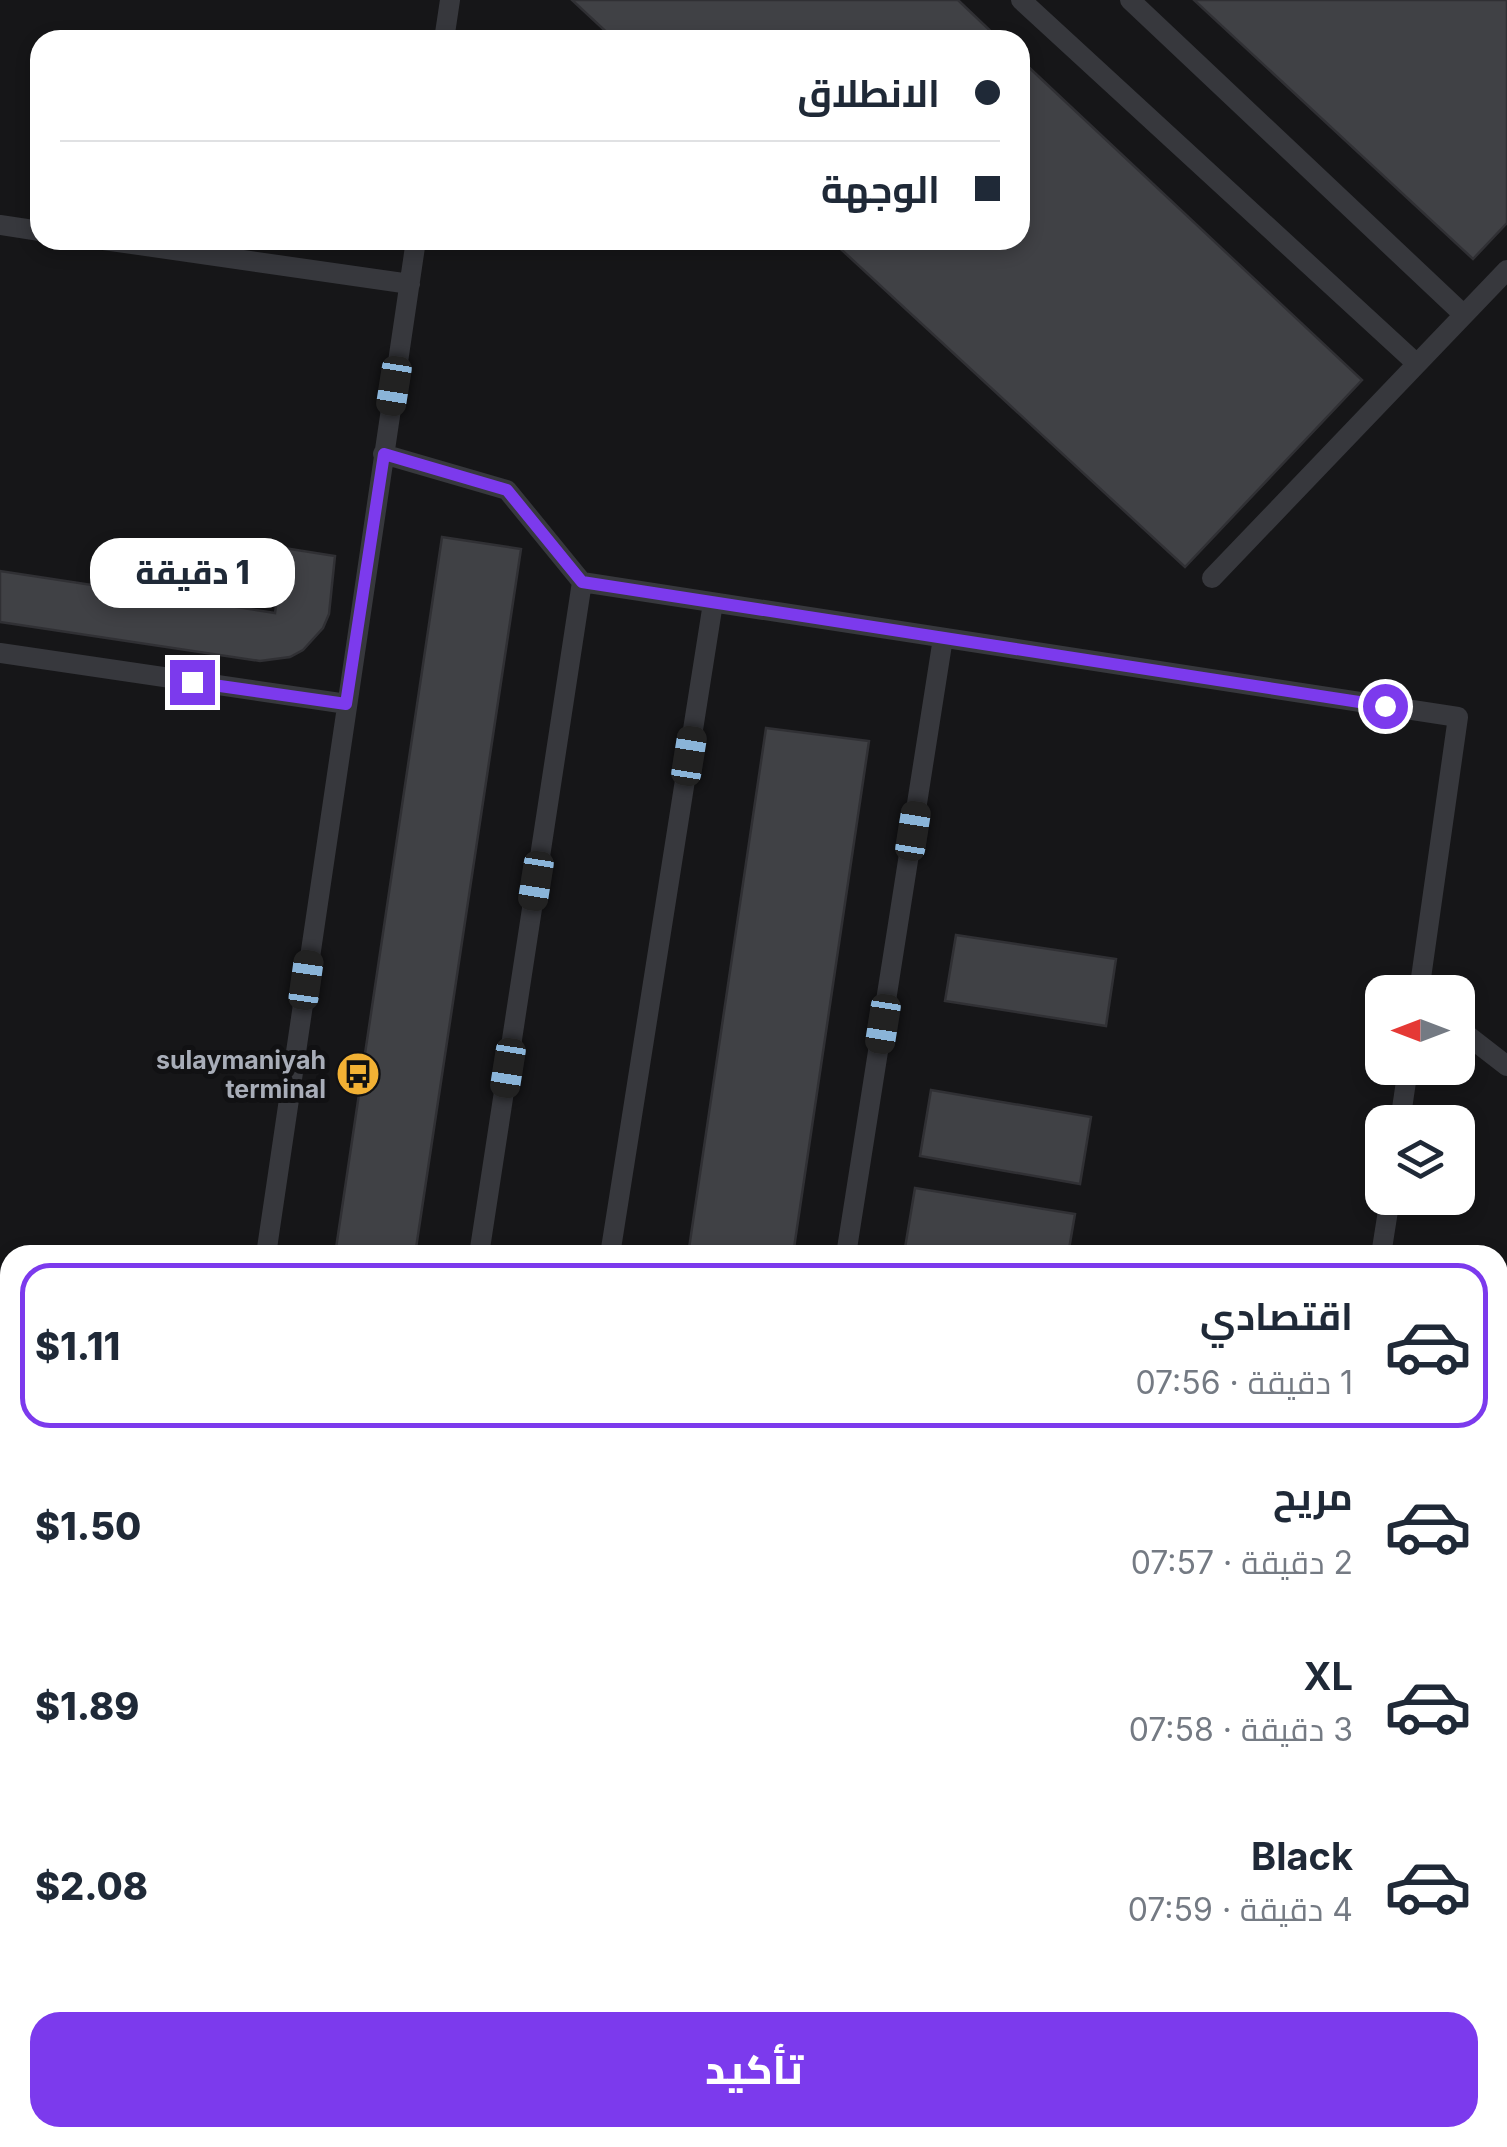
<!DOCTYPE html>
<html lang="ar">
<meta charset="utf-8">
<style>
:root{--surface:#fff;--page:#f2f2f3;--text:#1f2937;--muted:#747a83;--line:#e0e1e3;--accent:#7c3aed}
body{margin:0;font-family:Inter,Cairo,sans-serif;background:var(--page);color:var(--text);direction:rtl;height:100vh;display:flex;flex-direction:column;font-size:38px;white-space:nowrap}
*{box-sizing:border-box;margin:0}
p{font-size:32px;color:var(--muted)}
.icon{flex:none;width:55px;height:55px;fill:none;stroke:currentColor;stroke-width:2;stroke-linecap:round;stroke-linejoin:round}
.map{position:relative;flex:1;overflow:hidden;direction:ltr}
.side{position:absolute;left:0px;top:1245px;width:1508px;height:902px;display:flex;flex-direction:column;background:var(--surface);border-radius:30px 30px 0 0;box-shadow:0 5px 15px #0003;direction:rtl}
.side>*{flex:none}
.hud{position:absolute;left:30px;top:30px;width:1000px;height:220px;border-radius:30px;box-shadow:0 5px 15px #0003;direction:rtl;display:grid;align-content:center;height:220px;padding:0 30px;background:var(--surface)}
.needle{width:65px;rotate:270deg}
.buttons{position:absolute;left:1365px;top:975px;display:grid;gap:20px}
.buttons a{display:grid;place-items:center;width:110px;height:110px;border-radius:20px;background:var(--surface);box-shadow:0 5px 15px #0003;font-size:50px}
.end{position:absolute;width:45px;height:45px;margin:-22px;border:12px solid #7c3aed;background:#fff;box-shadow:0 0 0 5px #fff}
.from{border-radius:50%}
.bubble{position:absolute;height:70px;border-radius:30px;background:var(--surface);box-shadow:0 5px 15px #0003;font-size:32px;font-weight:800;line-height:70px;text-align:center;direction:rtl}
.car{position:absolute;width:30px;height:60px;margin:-30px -15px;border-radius:12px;box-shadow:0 0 8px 2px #0007;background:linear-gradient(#222 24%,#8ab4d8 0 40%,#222 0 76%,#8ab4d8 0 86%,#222 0)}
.hud b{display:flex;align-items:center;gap:35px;height:95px;font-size:38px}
.hud b+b{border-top:2px solid var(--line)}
.hud i{width:25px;height:25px;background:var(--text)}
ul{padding:18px 0 0;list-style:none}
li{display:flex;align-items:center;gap:30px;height:165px;margin:0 20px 15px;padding:0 10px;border:5px solid transparent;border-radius:30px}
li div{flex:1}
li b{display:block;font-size:38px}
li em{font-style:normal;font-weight:800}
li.current{border-color:var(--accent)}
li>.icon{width:90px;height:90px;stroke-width:1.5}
.primary-button{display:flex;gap:20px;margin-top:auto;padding:20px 30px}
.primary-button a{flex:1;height:115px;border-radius:30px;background:var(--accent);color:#fff;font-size:40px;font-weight:800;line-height:115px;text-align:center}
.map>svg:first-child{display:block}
.building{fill:#404145;stroke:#303034;stroke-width:2.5}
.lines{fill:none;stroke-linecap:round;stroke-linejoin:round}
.lane{stroke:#37383d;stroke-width:20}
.route{stroke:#7c3aed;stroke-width:12}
.labels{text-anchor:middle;stroke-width:10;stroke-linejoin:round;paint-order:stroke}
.poi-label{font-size:25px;font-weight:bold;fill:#a8adb8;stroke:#111113;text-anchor:end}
</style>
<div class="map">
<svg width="1507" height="2147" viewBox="0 0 1507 2147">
<rect width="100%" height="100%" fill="#161618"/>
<path class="building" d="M572,0H958L1000,40H615Z
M1194,0H1507V223L1473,259Z
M1020,59L1362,380L1185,567L831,240H1020Z
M442,537L521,549L415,1255H335Z
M284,548L335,556L329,614L323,628L303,650L290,657L260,661L0,622V571L275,613Z
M766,728L869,741L793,1255H688Z
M956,935L1116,959L1106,1026L945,1001Z
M931,1090L1091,1117L1080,1184L920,1156Z
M915,1188L1075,1214L1068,1255L904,1254Z
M1498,1477L1507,1478V2147H1368L1370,2138H1498Z
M203,2138H284L282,2147H202Z
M550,2138H663L662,2147H548Z"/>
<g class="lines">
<path class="lane" d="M1021,0L1417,364
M1130,0L1464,315
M444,40L450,0
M0,225L40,231
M104,240L410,284
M383,454L507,490L582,582L1458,717L1419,992
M1212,578L1507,270
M0,653L347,704
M1458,1028L1507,1066
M1400,1122L1408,1068
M266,1255L416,240
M479,1255L582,582
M610,1255L713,603
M846,1255L943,638
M1381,1255L1390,1198
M135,2147L137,2138
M345,2147L346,2138
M473,2147L474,2138
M710,2147L712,2138
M1254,2147L1256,2138"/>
</g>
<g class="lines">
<path class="route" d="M192,682L346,704L384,454L507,490L582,582L1385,706"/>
</g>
<defs>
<symbol id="bus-disc" viewBox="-11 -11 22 22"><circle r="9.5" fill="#f2b134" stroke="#111113"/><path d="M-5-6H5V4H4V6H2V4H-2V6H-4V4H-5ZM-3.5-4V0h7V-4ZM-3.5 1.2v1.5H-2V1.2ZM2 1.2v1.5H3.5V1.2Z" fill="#111"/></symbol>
</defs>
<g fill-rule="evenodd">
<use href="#bus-disc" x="333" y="1049" width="50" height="50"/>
</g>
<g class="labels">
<g class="poi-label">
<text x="326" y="1069">sulaymaniyah<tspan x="326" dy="29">terminal</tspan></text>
</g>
</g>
</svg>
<div class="buttons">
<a><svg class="needle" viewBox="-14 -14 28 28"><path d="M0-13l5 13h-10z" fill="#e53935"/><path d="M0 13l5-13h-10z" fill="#747a83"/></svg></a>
<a><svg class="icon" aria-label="layers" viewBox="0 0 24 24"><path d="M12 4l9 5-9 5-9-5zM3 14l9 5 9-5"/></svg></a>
</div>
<i class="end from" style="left:1385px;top:706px"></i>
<i class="end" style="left:192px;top:682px"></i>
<div class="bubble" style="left:90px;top:538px;width:205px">1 دقيقة</div>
<i class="car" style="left:394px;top:386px;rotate:189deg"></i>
<i class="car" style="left:689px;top:756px;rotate:9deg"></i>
<i class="car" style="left:913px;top:831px;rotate:9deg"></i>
<i class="car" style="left:536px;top:881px;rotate:189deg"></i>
<i class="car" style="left:306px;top:980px;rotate:8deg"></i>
<i class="car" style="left:883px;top:1024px;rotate:189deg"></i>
<i class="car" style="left:508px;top:1068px;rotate:189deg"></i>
<div class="hud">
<b><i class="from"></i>الانطلاق</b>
<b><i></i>الوجهة</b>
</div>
<section class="side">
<ul>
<li class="current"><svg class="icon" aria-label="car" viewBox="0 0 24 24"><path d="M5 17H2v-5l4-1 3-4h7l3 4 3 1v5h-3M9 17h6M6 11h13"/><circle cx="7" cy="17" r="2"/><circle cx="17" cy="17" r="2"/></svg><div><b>اقتصادي</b><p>1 دقيقة · 07:56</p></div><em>$1.11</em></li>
<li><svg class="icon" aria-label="car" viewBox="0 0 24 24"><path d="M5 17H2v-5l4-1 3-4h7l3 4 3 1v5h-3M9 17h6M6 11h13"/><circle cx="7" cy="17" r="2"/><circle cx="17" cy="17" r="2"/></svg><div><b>مريح</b><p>2 دقيقة · 07:57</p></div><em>$1.50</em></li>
<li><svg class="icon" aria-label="car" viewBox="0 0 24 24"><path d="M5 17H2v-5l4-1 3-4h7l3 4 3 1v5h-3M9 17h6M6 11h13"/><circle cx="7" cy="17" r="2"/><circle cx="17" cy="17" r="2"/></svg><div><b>XL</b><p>3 دقيقة · 07:58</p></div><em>$1.89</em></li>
<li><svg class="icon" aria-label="car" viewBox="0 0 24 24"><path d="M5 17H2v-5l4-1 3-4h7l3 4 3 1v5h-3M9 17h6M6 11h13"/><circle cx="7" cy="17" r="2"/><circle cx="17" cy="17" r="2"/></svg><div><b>Black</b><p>4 دقيقة · 07:59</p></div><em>$2.08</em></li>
</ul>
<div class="primary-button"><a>تأكيد</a></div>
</section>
</div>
